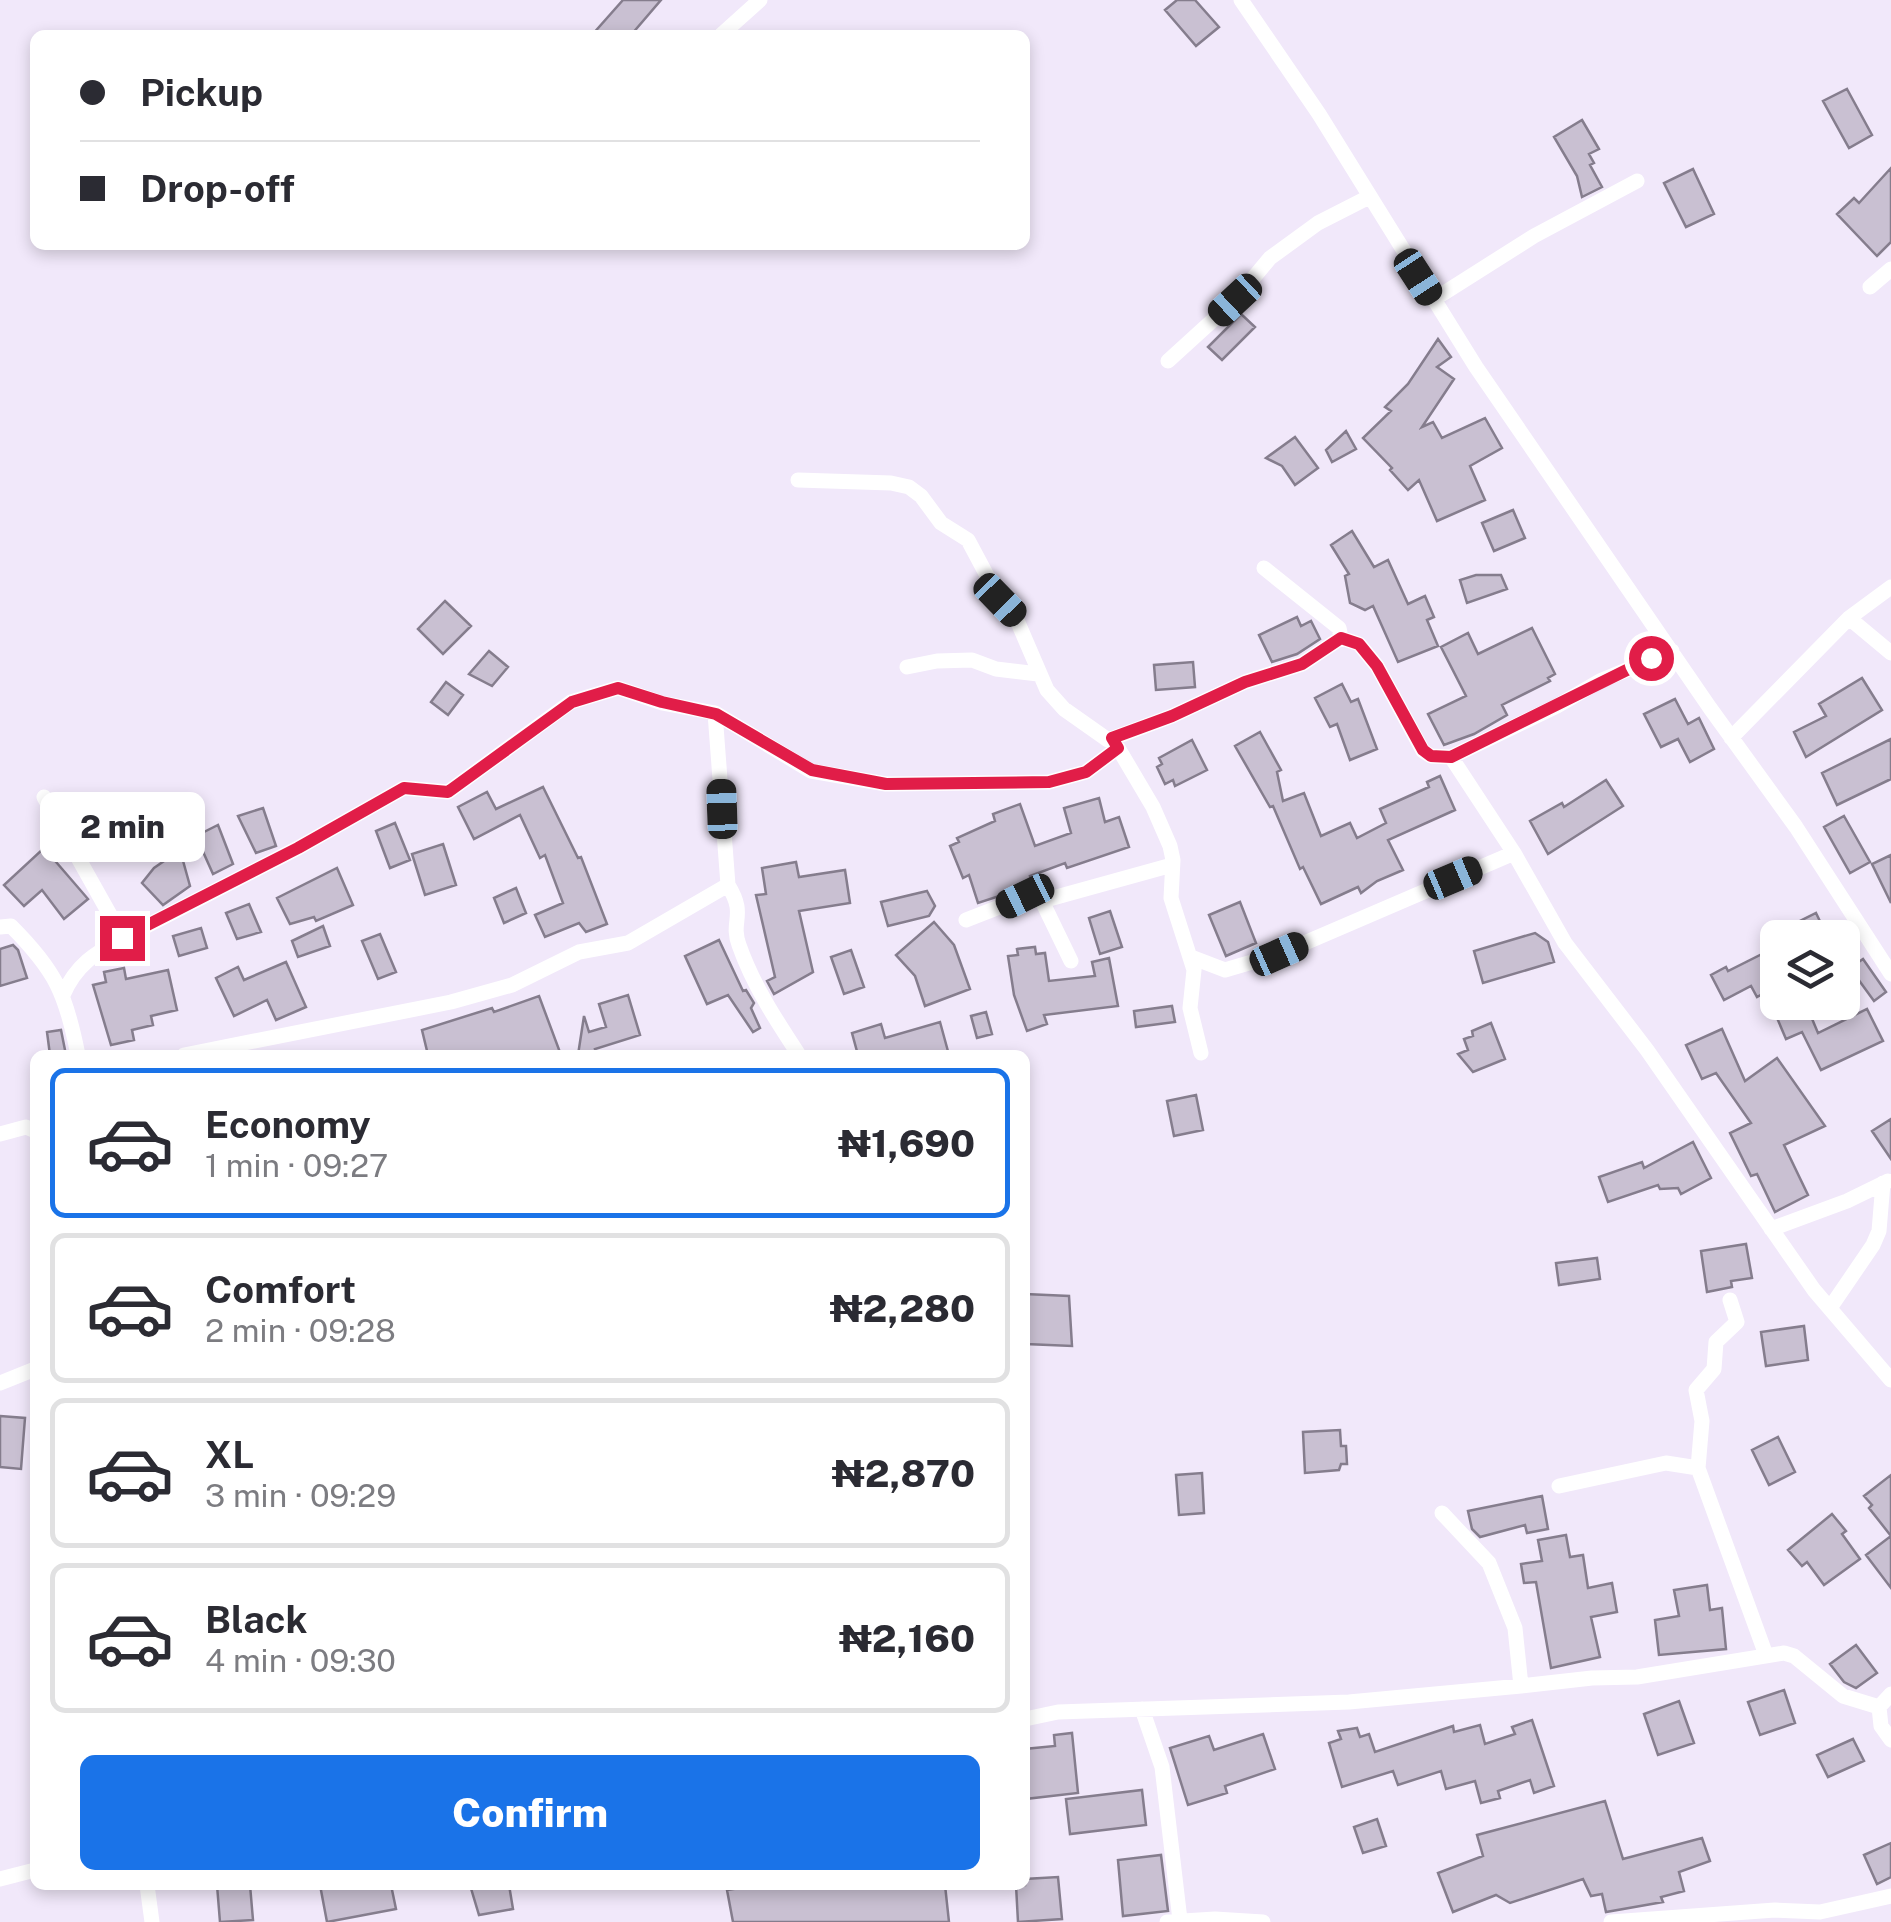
<!DOCTYPE html>
<meta charset="utf-8">
<style>
:root{--surface:#fff;--page:#f2f2f3;--text:#2b2b33;--muted:#7c7c81;--line:#e1e1e2;--accent:#1a73e8}
body{margin:0;font-family:"Public Sans",sans-serif;background:var(--page);color:var(--text);height:100vh;display:flex;flex-direction:column;font-size:38px;white-space:nowrap}
*{box-sizing:border-box;margin:0}
p{font-size:32px;color:var(--muted)}
.icon{flex:none;width:55px;height:55px;fill:none;stroke:currentColor;stroke-width:2;stroke-linecap:round;stroke-linejoin:round}
.map{position:relative;flex:1;overflow:hidden}
.panel{position:absolute;left:30px;top:1050px;width:1000px;height:840px;display:flex;flex-direction:column;background:var(--surface);border-radius:15px;box-shadow:0 5px 15px #0003}
.panel>*{flex:none}
.top-card{position:absolute;left:30px;top:30px;width:1000px;height:220px;border-radius:15px;box-shadow:0 5px 15px #0003;display:grid;align-content:center;height:220px;padding:0 50px;background:var(--surface)}
.controls{position:absolute;left:1760px;top:920px;display:grid;gap:20px}
.controls a{display:grid;place-items:center;width:100px;height:100px;border-radius:15px;background:var(--surface);box-shadow:0 5px 15px #0003;font-size:50px}
.end{position:absolute;width:45px;height:45px;margin:-22px;border:12px solid #e11d48;background:#fff;box-shadow:0 0 0 5px #fff}
.from{border-radius:50%}
.bubble{position:absolute;height:70px;border-radius:15px;background:var(--surface);box-shadow:0 5px 15px #0003;font-size:32px;font-weight:800;line-height:70px;text-align:center}
.car{position:absolute;width:30px;height:60px;margin:-30px -15px;border-radius:12px;box-shadow:0 0 8px 2px #0007;background:linear-gradient(#222 24%,#8ab4d8 0 40%,#222 0 76%,#8ab4d8 0 86%,#222 0)}
.top-card b{display:flex;align-items:center;gap:35px;height:95px;font-size:38px}
.top-card b+b{border-top:2px solid var(--line)}
.top-card i{width:25px;height:25px;background:var(--text)}
ul{padding:18px 0 0;list-style:none}
li{display:flex;align-items:center;gap:30px;height:150px;margin:0 20px 15px;padding:0 30px;border:5px solid var(--line);border-radius:15px}
li div{flex:1}
li b{display:block;font-size:38px}
li em{font-style:normal;font-weight:800}
li.selected{border-color:var(--accent)}
li>.icon{width:90px;height:90px;stroke-width:1.5}
.cta{display:flex;gap:20px;margin-top:auto;padding:20px 50px}
.cta a{flex:1;height:115px;border-radius:15px;background:var(--accent);color:#fff;font-size:40px;font-weight:800;line-height:115px;text-align:center}
.map>svg:first-child{display:block}
.building{fill:#c9c0d2;stroke:#857d8d;stroke-width:2.5}
.lines{fill:none;stroke-linecap:round;stroke-linejoin:round}
.street{stroke:#fff;stroke-width:15}
.route{stroke:#e11d48;stroke-width:12}
</style>
<div class="map">
<svg width="1891" height="1922" viewBox="0 0 1891 1922">
<rect width="100%" height="100%" fill="#f1e8fa"/>
<path class="building" d="M623,0H661L631,35H592Z
M1177,0H1195L1219,27L1196,46L1165,10Z
M1847,89L1872,135L1849,148L1823,101Z
M1582,120L1599,149L1589,154L1594,163L1590,165L1602,187L1582,197L1577,176L1554,137Z
M1891,168V242L1877,256L1837,214L1854,198L1859,203Z
M1693,169L1714,214L1686,227L1664,183Z
M1241,314L1255,327L1222,360L1208,347Z
M1438,339L1451,357L1437,367L1454,379L1422,427L1433,422L1442,438L1485,418L1502,448L1470,466L1485,500L1437,521L1419,480L1408,490L1390,470L1392,468L1363,438L1391,411L1385,407L1408,384Z
M1346,431L1356,449L1332,462L1326,450Z
M1295,437L1318,468L1295,485L1282,466L1266,458Z
M1513,510L1525,538L1494,551L1482,523Z
M1352,531L1374,567L1388,560L1408,604L1425,596L1434,617L1427,620L1438,646L1398,662L1373,606L1365,610L1350,603L1345,576L1349,574L1331,545Z
M1476,575H1501L1507,589L1467,603L1460,580Z
M445,601L471,626L443,654L418,629Z
M1297,617L1301,626L1311,621L1320,639L1297,654L1272,662L1259,635Z
M1532,628L1555,674L1548,678L1550,681L1502,705L1507,715L1474,734L1444,745L1428,714L1466,696L1441,647L1468,633L1478,654Z
M489,651L508,667L492,686L469,674Z
M1193,662L1195,687L1156,690L1154,665Z
M1862,678L1882,710L1806,757L1794,732L1826,716L1819,704Z
M446,682L463,695L448,715L431,702Z
M1342,684L1351,702L1358,699L1377,749L1350,760L1337,724L1330,727L1315,698Z
M1675,699L1688,724L1699,718L1714,749L1690,762L1678,739L1661,747L1644,714Z
M1260,732L1281,770L1277,772L1283,801L1304,793L1321,836L1350,823L1357,838L1386,823L1380,809L1429,787L1427,782L1440,776L1455,810L1388,840L1403,870L1377,881L1361,893L1358,887L1321,904L1303,867L1300,869L1273,806L1270,807L1235,746Z
M1891,739V779L1837,805L1822,773Z
M1192,740L1207,770L1175,786L1173,780L1165,784L1157,767L1162,764L1159,758Z
M1606,780L1623,806L1548,854L1530,821L1562,803L1564,807Z
M543,787L578,858L581,857L607,924L586,932L579,923L545,937L535,915L563,903L545,855L540,858L520,815L474,839L458,807L487,792L496,809Z
M1099,798L1105,822L1119,817L1129,847L1067,868L1065,863L1030,876L1033,885L978,903L969,875L963,878L950,846L959,842L957,838L995,821L993,814L1020,804L1035,846L1071,833L1064,808Z
M263,808L276,846L256,853L238,816Z
M1844,816L1870,862L1850,873L1824,827Z
M395,823L410,860L390,868L376,831Z
M218,825L233,864L213,874L196,836Z
M443,844L456,885L425,895L412,854Z
M44,848L88,899L64,919L42,890L24,906L4,885Z
M180,850L190,886L163,905L142,883L154,868Z
M1891,855V903L1872,864Z
M796,862L799,877L845,870L850,903L799,911L813,972L774,994L767,981L775,977L756,895L766,894L762,868Z
M337,868L353,905L316,921L314,917L290,924L277,898Z
M516,888L526,913L504,923L494,898Z
M927,891L935,906L929,916L888,926L881,902Z
M1240,902L1256,943L1226,956L1209,915Z
M249,904L261,932L237,939L226,913Z
M1110,911L1122,947L1100,954L1089,918Z
M1816,913L1828,938H1766Z
M934,922L954,945L970,989L925,1006L915,976L896,955Z
M323,926L330,946L298,957L292,941Z
M201,928L207,948L179,956L173,936Z
M1535,933L1548,942L1554,962L1483,983L1474,951Z
M380,934L396,972L378,979L362,941Z
M719,940L743,991L746,990L754,1003L751,1008L760,1028L753,1032L728,995L707,1004L685,956Z
M13,945L18,950L27,978L0,986V949Z
M1778,946V1002H1805L1818,1033L1867,1009L1883,1041L1821,1070L1802,1032L1786,1039L1766,992L1757,997L1751,986L1724,1000L1711,975L1726,967L1728,971Z
M1035,947L1036,954L1045,953L1049,981L1095,976L1092,962L1109,958L1118,1006L1044,1015L1047,1024L1027,1031L1014,995L1008,956L1018,955L1017,949Z
M851,950L864,987L844,994L831,957Z
M1863,959L1886,992L1874,1001L1850,968Z
M286,962L306,1007L276,1020L267,1000L234,1016L216,978L238,967L244,980Z
M124,968L126,979L168,970L177,1010L151,1016L153,1025L132,1030L134,1040L111,1045L93,985L106,982L104,972Z
M628,995L640,1035L595,1049L597,1055H578L584,1016L589,1032L606,1027L599,1004Z
M539,996L561,1055H428L422,1030L492,1008L494,1012Z
M1172,1006L1175,1022L1136,1027L1134,1011Z
M986,1012L992,1034L977,1038L971,1016Z
M940,1022L949,1055H858L852,1033L881,1024L885,1038Z
M1491,1023L1505,1059L1473,1072L1458,1054L1468,1050L1464,1039L1473,1036L1472,1031Z
M1722,1029L1745,1081L1777,1058L1825,1126L1784,1145L1808,1195L1775,1212L1757,1174L1751,1176L1730,1133L1751,1123L1716,1073L1702,1079L1686,1045Z
M61,1030L66,1055H50L47,1032Z
M1196,1095L1203,1130L1174,1136L1167,1101Z
M1891,1119V1159L1872,1131Z
M1693,1142L1711,1178L1681,1194L1678,1188L1660,1189L1658,1185L1608,1202L1599,1177L1642,1162L1644,1168Z
M1746,1244L1752,1278L1731,1281L1732,1287L1707,1292L1701,1251Z
M1597,1258L1600,1279L1559,1285L1556,1263Z
M1025,1294L1069,1296L1072,1346L1026,1344Z
M1804,1326L1808,1360L1766,1366L1761,1332Z
M0,1416L25,1418L21,1469L0,1467Z
M1340,1430L1341,1446H1346L1347,1464H1341L1339,1470L1305,1473L1303,1432Z
M1778,1437L1795,1472L1769,1485L1752,1450Z
M1202,1473L1204,1513L1179,1515L1176,1475Z
M1891,1475V1588L1866,1555L1891,1536L1869,1508L1872,1505L1864,1496Z
M1542,1496L1548,1529L1527,1533L1525,1525L1480,1537L1472,1529L1468,1511Z
M1832,1514L1846,1531L1842,1534L1860,1559L1824,1585L1807,1562L1802,1566L1788,1550Z
M1566,1535L1570,1557L1583,1555L1588,1588L1612,1583L1617,1612L1591,1617L1600,1657L1551,1668L1536,1582L1524,1583L1521,1564L1542,1561L1538,1540Z
M1707,1585L1710,1610L1722,1608L1726,1649L1659,1655L1655,1620L1679,1616L1674,1590Z
M1856,1645L1877,1673L1856,1688L1844,1682L1830,1664Z
M1784,1690L1795,1723L1760,1735L1748,1702Z
M1679,1701L1694,1743L1658,1755L1644,1714Z
M1532,1720L1554,1786L1534,1793L1530,1780L1498,1791L1500,1798L1481,1803L1475,1781L1446,1789L1441,1771L1398,1785L1393,1771L1342,1787L1329,1743L1341,1739L1338,1731L1357,1728L1360,1737L1369,1734L1375,1752L1453,1726L1454,1732L1480,1725L1485,1744L1515,1734L1512,1727Z
M1072,1733L1078,1793L1025,1799V1749L1055,1746L1054,1735Z
M1263,1734L1275,1769L1225,1786L1227,1793L1188,1805L1170,1748L1209,1736L1214,1750Z
M1853,1739L1864,1761L1828,1777L1817,1755Z
M1142,1790L1146,1825L1070,1834L1066,1799Z
M1605,1801L1623,1859L1702,1838L1710,1861L1679,1872L1684,1891L1661,1897L1663,1902L1606,1912L1602,1894L1591,1896L1583,1879L1510,1903L1496,1895L1453,1912L1438,1873L1483,1856L1477,1835Z
M1377,1819L1386,1846L1363,1853L1354,1827Z
M1891,1843V1877L1877,1884L1864,1855Z
M1161,1855L1168,1911L1123,1916L1118,1860Z
M1058,1877L1062,1919L1018,1922L1016,1885H1025V1879Z
M217,1885H250L253,1920L220,1922Z
M320,1885H391L396,1909L327,1922Z
M470,1885H509L513,1909L479,1915Z
M758,1885H945L949,1922H733L727,1890Z"/>
<g class="lines">
<path class="street" d="M1241,0L1319,114L1476,367L1710,708L1796,827L1891,974
M721,35L760,0
M1870,287L1891,269
M1433,300L1534,236L1637,181
M1168,361L1235,300L1270,258L1318,223L1369,197
M798,480L891,483L909,487L921,496L941,523L968,540L1000,600L1016,618L1047,690L1064,709L1108,740L1172,716L1245,682L1302,664L1341,638
M1264,568L1339,628L1341,638
M1849,618L1891,653
M1341,638L1359,644L1377,666L1423,751L1431,756L1451,757L1557,706L1600,681L1672,651
M907,667L937,661L972,660L996,669L1038,674
M715,713L811,771L886,784L1049,782L1086,772L1118,748
M1731,738L1849,618L1891,587
M1114,741L1153,807L1170,846L1173,860L1171,898L1194,970L1190,1008L1201,1053
M1451,757L1514,853L1565,943L1647,1050L1814,1290L1891,1380
M44,797L123,938C95,953 76,965 63,995
M1042,901L1172,865
M966,920L1025,897L1042,901L1071,961
M0,927L11,926C56,971 66,994 78,1055
M123,938L298,848L404,788L448,792L571,702L618,688L662,703L715,713L728,885C747,916 730,920 739,945C753,985 776,1020 799,1055
M1191,957L1225,970L1279,954L1514,853
M184,1055L451,1002L512,985L579,952L628,943L728,885
M0,1134L26,1127L35,1131
M1771,1229L1847,1201L1888,1181
M1830,1308L1873,1245L1879,1231L1883,1183
M0,1383L35,1369
M1698,1468L1702,1421L1696,1390L1714,1369L1716,1342L1737,1322L1730,1300
M1559,1486L1666,1463L1698,1468L1766,1655
M1442,1513L1489,1563L1515,1628L1521,1686L1592,1678L1637,1677L1784,1653L1794,1656L1843,1696L1879,1707
M1891,1694L1879,1707L1881,1726L1891,1740
M1142,1709L1162,1767L1180,1920
M1025,1719L1058,1712L1349,1702L1521,1686
M0,1879L35,1870
M147,1885L152,1922
M1167,1922L1215,1919L1263,1922
M1611,1922L1775,1910L1820,1912L1891,1896"/>
</g>
<g class="lines">
<path class="route" d="M122,938L298,848L404,788L448,792L572,702L618,688L662,702L716,714L812,770L886,784L1049,782L1086,772L1118,748L1112,738L1172,716L1245,682L1302,664L1341,638L1359,644L1377,666L1423,750L1431,756L1451,757L1651,658"/>
</g>
</svg>
<div class="controls">
<a><svg class="icon" aria-label="layers" viewBox="0 0 24 24"><path d="M12 4l9 5-9 5-9-5zM3 14l9 5 9-5"/></svg></a>
</div>
<i class="end from" style="left:1651px;top:658px"></i>
<i class="end" style="left:122px;top:938px"></i>
<div class="bubble" style="left:40px;top:792px;width:165px">2 min</div>
<i class="car" style="left:1418px;top:277px;rotate:147deg"></i>
<i class="car" style="left:1235px;top:300px;rotate:227deg"></i>
<i class="car" style="left:1000px;top:600px;rotate:136deg"></i>
<i class="car" style="left:722px;top:809px;rotate:358deg"></i>
<i class="car" style="left:1453px;top:878px;rotate:67deg"></i>
<i class="car" style="left:1025px;top:896px;rotate:244deg"></i>
<i class="car" style="left:1279px;top:954px;rotate:66deg"></i>
<div class="top-card">
<b><i class="from"></i>Pickup</b>
<b><i></i>Drop-off</b>
</div>
<section class="panel">
<ul>
<li class="selected"><svg class="icon" aria-label="car" viewBox="0 0 24 24"><path d="M5 17H2v-5l4-1 3-4h7l3 4 3 1v5h-3M9 17h6M6 11h13"/><circle cx="7" cy="17" r="2"/><circle cx="17" cy="17" r="2"/></svg><div><b>Economy</b><p>1 min · 09:27</p></div><em>₦1,690</em></li>
<li><svg class="icon" aria-label="car" viewBox="0 0 24 24"><path d="M5 17H2v-5l4-1 3-4h7l3 4 3 1v5h-3M9 17h6M6 11h13"/><circle cx="7" cy="17" r="2"/><circle cx="17" cy="17" r="2"/></svg><div><b>Comfort</b><p>2 min · 09:28</p></div><em>₦2,280</em></li>
<li><svg class="icon" aria-label="car" viewBox="0 0 24 24"><path d="M5 17H2v-5l4-1 3-4h7l3 4 3 1v5h-3M9 17h6M6 11h13"/><circle cx="7" cy="17" r="2"/><circle cx="17" cy="17" r="2"/></svg><div><b>XL</b><p>3 min · 09:29</p></div><em>₦2,870</em></li>
<li><svg class="icon" aria-label="car" viewBox="0 0 24 24"><path d="M5 17H2v-5l4-1 3-4h7l3 4 3 1v5h-3M9 17h6M6 11h13"/><circle cx="7" cy="17" r="2"/><circle cx="17" cy="17" r="2"/></svg><div><b>Black</b><p>4 min · 09:30</p></div><em>₦2,160</em></li>
</ul>
<div class="cta"><a>Confirm</a></div>
</section>
</div>
